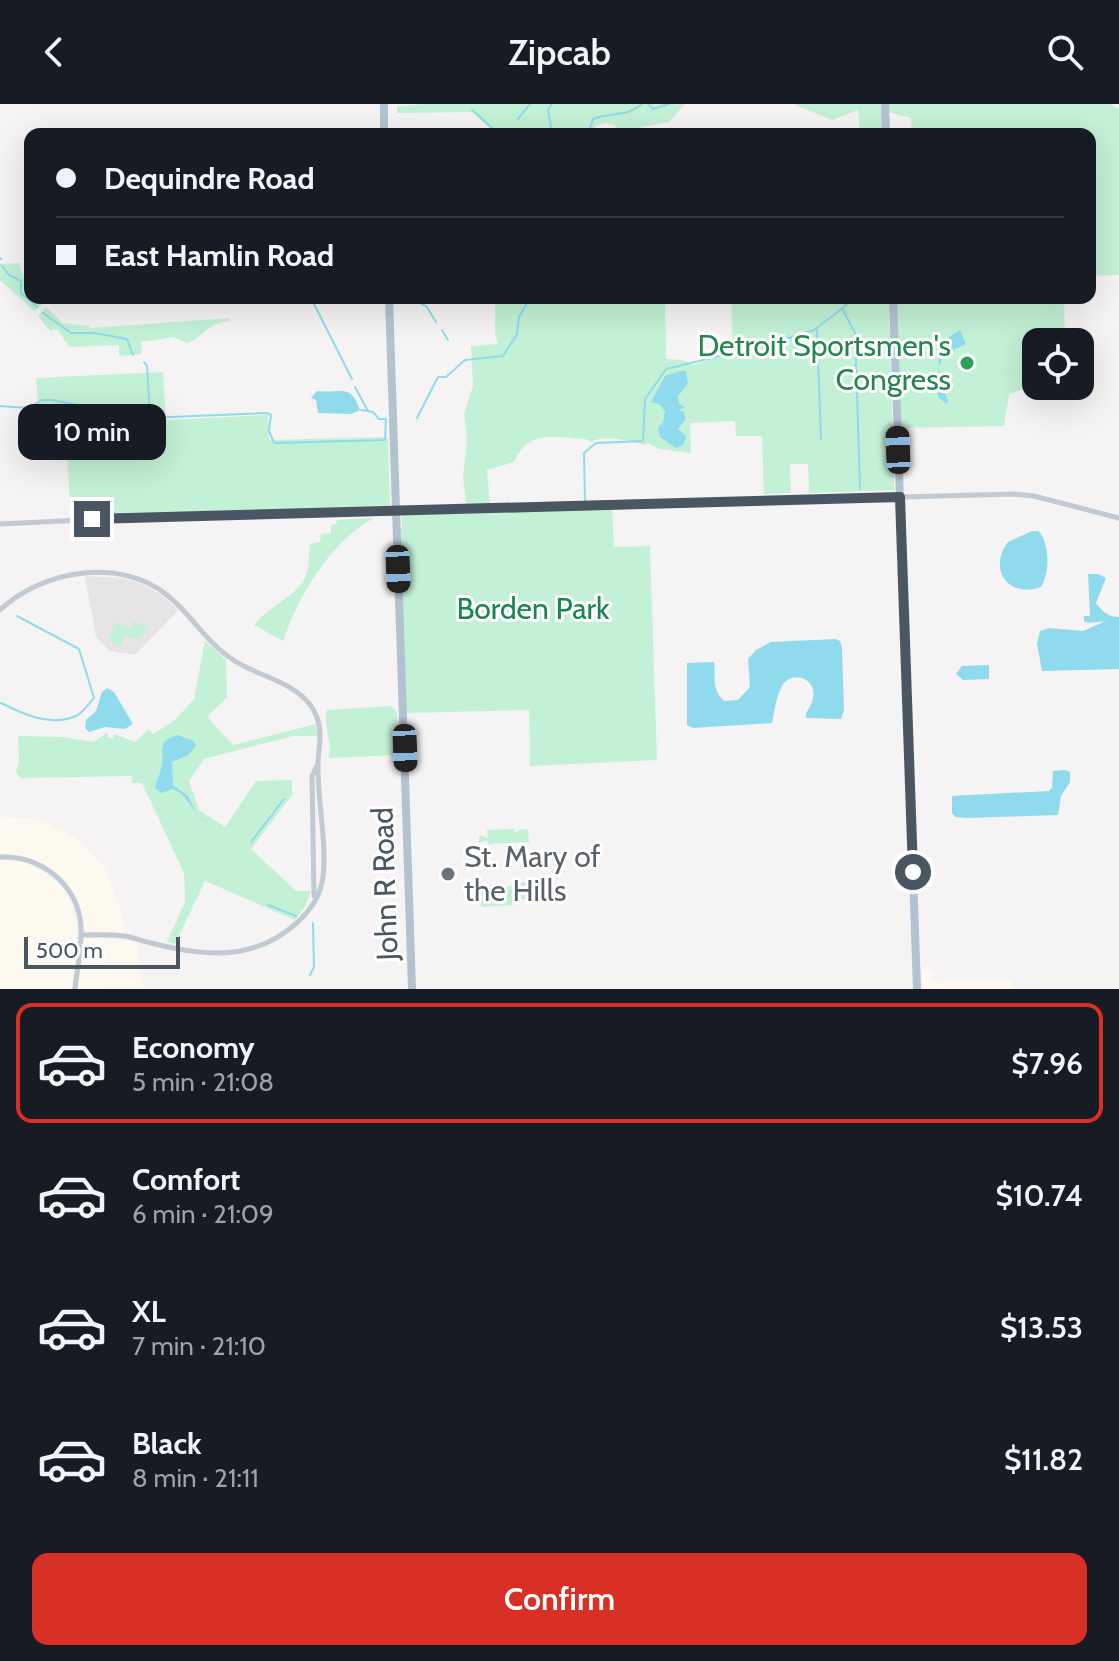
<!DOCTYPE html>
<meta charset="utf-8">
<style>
:root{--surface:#171b24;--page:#242831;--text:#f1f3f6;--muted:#9ea1a6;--line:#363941;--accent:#d93025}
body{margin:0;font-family:Cabin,sans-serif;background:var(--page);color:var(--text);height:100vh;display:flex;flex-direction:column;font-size:30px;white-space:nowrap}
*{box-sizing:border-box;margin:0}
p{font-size:26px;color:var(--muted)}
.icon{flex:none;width:44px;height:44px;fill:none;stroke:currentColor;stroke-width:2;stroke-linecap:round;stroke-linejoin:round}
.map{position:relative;height:885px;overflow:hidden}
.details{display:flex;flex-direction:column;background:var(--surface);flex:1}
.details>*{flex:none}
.hud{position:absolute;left:24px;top:24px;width:1072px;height:176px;border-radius:16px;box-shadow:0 8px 32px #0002;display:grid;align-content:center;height:176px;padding:0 32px;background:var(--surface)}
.tools{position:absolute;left:1022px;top:224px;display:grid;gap:16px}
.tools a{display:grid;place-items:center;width:72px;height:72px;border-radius:16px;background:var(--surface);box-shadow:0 8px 32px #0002;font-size:40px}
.scale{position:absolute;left:24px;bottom:20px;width:156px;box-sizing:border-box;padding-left:8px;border:4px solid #4a5661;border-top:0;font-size:22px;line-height:28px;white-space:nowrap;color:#4a5661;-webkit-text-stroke:6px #fff;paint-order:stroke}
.end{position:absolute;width:36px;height:36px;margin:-18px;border:10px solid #4a5661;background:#fff;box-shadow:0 0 0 4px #fff}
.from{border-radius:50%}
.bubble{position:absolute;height:56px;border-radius:16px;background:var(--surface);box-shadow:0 8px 32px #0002;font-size:26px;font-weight:600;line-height:56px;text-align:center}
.car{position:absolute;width:24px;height:48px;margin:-24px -12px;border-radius:10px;box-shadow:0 0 6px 2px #0007;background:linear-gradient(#222 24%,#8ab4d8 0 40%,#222 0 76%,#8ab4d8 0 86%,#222 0)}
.hud b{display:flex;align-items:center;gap:28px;height:76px;font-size:30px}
.hud b+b{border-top:2px solid var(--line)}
.hud i{width:20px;height:20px;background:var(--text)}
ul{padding:14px 0 0;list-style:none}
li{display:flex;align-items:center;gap:24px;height:120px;margin:0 16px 12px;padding:0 16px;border:4px solid transparent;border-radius:16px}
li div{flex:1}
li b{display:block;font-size:30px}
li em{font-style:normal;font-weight:600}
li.on{border-color:var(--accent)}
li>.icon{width:72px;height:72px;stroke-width:1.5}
.button{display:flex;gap:16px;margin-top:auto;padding:16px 32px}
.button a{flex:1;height:92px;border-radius:16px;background:var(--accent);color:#fff;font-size:32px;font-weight:600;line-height:92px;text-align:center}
header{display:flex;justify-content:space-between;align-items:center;height:104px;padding:0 32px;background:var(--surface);font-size:36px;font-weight:600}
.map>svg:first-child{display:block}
.commercial{fill:#fdf9ef}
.education{fill:#e6e4e5}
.green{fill:#c3f1d5}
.water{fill:#90daee}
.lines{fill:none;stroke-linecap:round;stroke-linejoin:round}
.stream{stroke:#90daee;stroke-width:2}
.minor{stroke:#c1cad2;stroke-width:5}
.major{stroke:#b3c2d1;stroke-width:8}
.route{stroke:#4a5661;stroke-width:10}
.leisure-dot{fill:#2e9e5b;stroke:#fff;stroke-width:3}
.worship-dot{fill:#6b7280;stroke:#fff;stroke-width:3}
.labels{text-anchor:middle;stroke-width:6;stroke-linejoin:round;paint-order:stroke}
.leisure-label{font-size:30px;fill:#27864d;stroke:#fff;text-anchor:end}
.park-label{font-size:30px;fill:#17864f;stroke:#fff}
.worship-label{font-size:30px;fill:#5b616d;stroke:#fff;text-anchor:start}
.street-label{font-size:30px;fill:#4a5661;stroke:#fff}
</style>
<header><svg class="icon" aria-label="back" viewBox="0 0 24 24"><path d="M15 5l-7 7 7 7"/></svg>Zipcab<svg class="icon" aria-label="search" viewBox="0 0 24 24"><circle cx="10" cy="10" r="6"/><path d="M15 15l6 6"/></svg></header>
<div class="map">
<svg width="1119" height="885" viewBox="0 0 1119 885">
<rect width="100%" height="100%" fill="#f5f3f3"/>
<path class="commercial" d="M0,713L36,714L66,728L83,740L105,764L122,809L125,829L84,827L80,801L62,773L33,755L19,751L0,750Z
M8,756L26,759L42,767L57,778L69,795L77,823L71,885H0V757Z
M84,833L137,837L142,883L78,885Z
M922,866H932L933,877L1013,876V885H923Z"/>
<path class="education" d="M85,472L119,474L138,478L160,490L178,506L135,551L110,547L96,533Z"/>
<path class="green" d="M427,0H685L669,18L642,23V30H617L615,21L605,19L595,22V30H496L472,8L397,9V2Z
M793,0H884L885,30H860L858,6L832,16Z
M888,0H1112L1114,3L1119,4V171L1090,172V30H912L911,14L888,8Z
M19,159L30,194H38L44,199L34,207L0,176V160Z
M495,194H665L666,255L683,256L693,261L733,248L731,194H889L894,386L809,389L808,360H790L791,389L764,390L762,332H736L735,317L690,319L691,349L659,345L648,339L644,341C627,337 608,330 591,338L585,335C554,333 529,325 514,358L487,366L490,401L466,400L463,373L467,336L464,310L473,282L471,242L498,240L495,229Z
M896,194H1064L1065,238H1036V280L1009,290L1004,322L900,324Z
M46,203L63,219L89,222L90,224L230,214V217C204,220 206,232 187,239L173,233L141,238L142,250L119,252V241L69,243L58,226L52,225L51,228L38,212Z
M163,268L166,316L268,311L269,336L388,333L390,401L71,412L67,354L34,355L39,312L36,274Z
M612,403L614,443L650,442L657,656L530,662L529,606L406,609L399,425L402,424V411H407L408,408Z
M374,414C330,438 299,491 283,537L254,521C268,502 298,492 305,473C310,463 308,451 310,440L320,438L321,430L331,429V421L336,420L337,416Z
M134,517L148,523C144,534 136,536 125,532L121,542L108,537L115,518L128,523V527Z
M205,537L226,556L227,593L207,613L233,641L316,620L318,632H293L204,655L189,677L199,706L225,723L256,677L292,676V691L251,745L296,787H311L305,802L295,816L205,777L175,840L167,838L185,798L184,769L142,679H132V672L20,674L16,667L19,657L18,632L63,633L93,638L107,629L109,634H113L114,630L135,638L149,625L153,630L175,616L194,595Z
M391,602L397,609L398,651L329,654C332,637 323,621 327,606Z
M515,725V729L521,725L528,726L529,738L488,740L487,736L478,739L480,731L488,734L487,726Z
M528,778L529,795H513V801L481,803L480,784L512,782L513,779Z"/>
<path class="water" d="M960,226L966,240C930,256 937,264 948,298L946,300L938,293L939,250L946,235Z
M681,267H686L688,280L678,292L679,299L685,304L678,306L684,308L685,316L678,325L686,332L683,341L676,344L660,333L658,324L663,318L665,307L659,300L651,298L665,272Z
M317,287C342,290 350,278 360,306L351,310L318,309L316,296L311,294Z
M1032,427H1038C1050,437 1050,470 1041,483C1007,495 988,464 1008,438Z
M1088,470H1098L1106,474L1096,499C1102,507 1108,513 1119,513V565L1042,567L1037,540L1040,527L1049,524L1083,527L1106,517L1088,519L1084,517V512H1090Z
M836,535L840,537L842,544L844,606L841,615L806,614V609C829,576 792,563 782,582C775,595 775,607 772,619L693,624L687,621V559L714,558C716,574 711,584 724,597L738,596L750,583L748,555L756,546L771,538Z
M989,561V575L963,576L956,570L962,562Z
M107,584L114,588L133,620L125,625L105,623L89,628L85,624L86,616L96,607L102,588Z
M178,631L193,637L196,642L188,651L172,658L173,681L188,692L197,711L208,720C191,710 191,692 173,685L161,689L155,684C156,676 159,673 161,665C166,649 154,637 178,631Z
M1065,666L1070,668V678L1061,692L1058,711L967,714L955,713L952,709V692L1049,687L1052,684L1053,667Z"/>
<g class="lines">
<path class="stream" d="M552,0L548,6L552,30
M648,0L653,5L669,0
M472,6L499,30
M518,15L530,0
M560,29V30
M588,30L593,15C611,8 627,13 642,0
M0,154L1,155
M2,162L9,171L21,177V189L37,203
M311,194L352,275
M422,194V200L427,203L436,218
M843,206L855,229L860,385
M43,209L71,229H94L127,235L133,251
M442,226L448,236
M817,226L821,335
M144,258L147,262L150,313
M355,283L368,307
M0,302L28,304L42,296H52L146,314L267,309L271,311L269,327L274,339L385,336L386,315
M361,306L373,308L379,315H386
M417,314L438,273H446L465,256L503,252L517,230L519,213L530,194
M585,397L584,349L596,339L643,337L645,295L666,265L770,240L814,226L843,204L852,194
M1,599C23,610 50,623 76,612C83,609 89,599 94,594L79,545L17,512
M251,738L284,695
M268,801L296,812
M310,871L314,863L313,819"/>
<path class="minor" d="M0,420L144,413L1014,390L1034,392L1119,414
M0,506C42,466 120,453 167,491C191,510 206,538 232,555C257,573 296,577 313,605C324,624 319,639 318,658C317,696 327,735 323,773C319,808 281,837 249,845C217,854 178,846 147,838C139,836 132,833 124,832C110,830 95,831 81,831
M0,753C41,751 78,780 81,823C82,843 77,865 75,885
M314,792L312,672L318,660"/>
<path class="major" d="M384,0V30
M885,0L886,30
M389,194L412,885
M893,194L917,885"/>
</g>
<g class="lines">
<path class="route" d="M92,415L900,393L913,768"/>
</g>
<circle class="leisure-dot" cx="967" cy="259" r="8"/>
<circle class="worship-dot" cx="448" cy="770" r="8"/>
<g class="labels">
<g class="leisure-label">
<text x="951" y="252">Detroit Sportsmen's<tspan x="951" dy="34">Congress</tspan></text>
</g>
<g class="park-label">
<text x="533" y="515">Borden Park</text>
</g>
<g class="worship-label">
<text x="464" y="763">St. Mary of<tspan x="464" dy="34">the Hills</tspan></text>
</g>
<g class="street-label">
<text transform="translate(385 780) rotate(-92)" y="10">John R Road</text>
</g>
</g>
</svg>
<div class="tools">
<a><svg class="icon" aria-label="locate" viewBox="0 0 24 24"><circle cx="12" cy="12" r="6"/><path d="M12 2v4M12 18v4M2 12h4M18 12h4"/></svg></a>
</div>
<div class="scale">500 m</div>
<i class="end from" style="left:913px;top:768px"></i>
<i class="end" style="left:92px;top:415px"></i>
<div class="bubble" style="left:18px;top:300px;width:148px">10 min</div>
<i class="car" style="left:898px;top:346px;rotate:358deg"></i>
<i class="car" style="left:398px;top:465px;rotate:178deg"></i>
<i class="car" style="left:405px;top:644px;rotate:178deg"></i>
<div class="hud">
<b><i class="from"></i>Dequindre Road</b>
<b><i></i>East Hamlin Road</b>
</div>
</div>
<section class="details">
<ul>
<li class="on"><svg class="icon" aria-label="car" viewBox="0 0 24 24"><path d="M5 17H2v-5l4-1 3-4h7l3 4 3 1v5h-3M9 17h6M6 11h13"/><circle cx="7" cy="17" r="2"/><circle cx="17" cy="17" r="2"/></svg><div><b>Economy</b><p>5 min · 21:08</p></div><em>$7.96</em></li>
<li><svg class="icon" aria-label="car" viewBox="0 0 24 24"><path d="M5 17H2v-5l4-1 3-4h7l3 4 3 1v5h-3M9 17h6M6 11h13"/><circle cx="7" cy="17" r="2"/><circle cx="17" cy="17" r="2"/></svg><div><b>Comfort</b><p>6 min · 21:09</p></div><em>$10.74</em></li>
<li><svg class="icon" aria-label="car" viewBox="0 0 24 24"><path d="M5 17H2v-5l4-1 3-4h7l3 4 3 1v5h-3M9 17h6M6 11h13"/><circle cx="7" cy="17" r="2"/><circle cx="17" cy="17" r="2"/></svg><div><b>XL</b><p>7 min · 21:10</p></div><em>$13.53</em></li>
<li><svg class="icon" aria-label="car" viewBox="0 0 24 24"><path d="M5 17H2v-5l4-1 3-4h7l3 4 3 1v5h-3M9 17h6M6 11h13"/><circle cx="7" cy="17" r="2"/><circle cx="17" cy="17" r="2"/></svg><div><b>Black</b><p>8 min · 21:11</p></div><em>$11.82</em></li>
</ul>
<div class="button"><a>Confirm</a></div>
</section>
